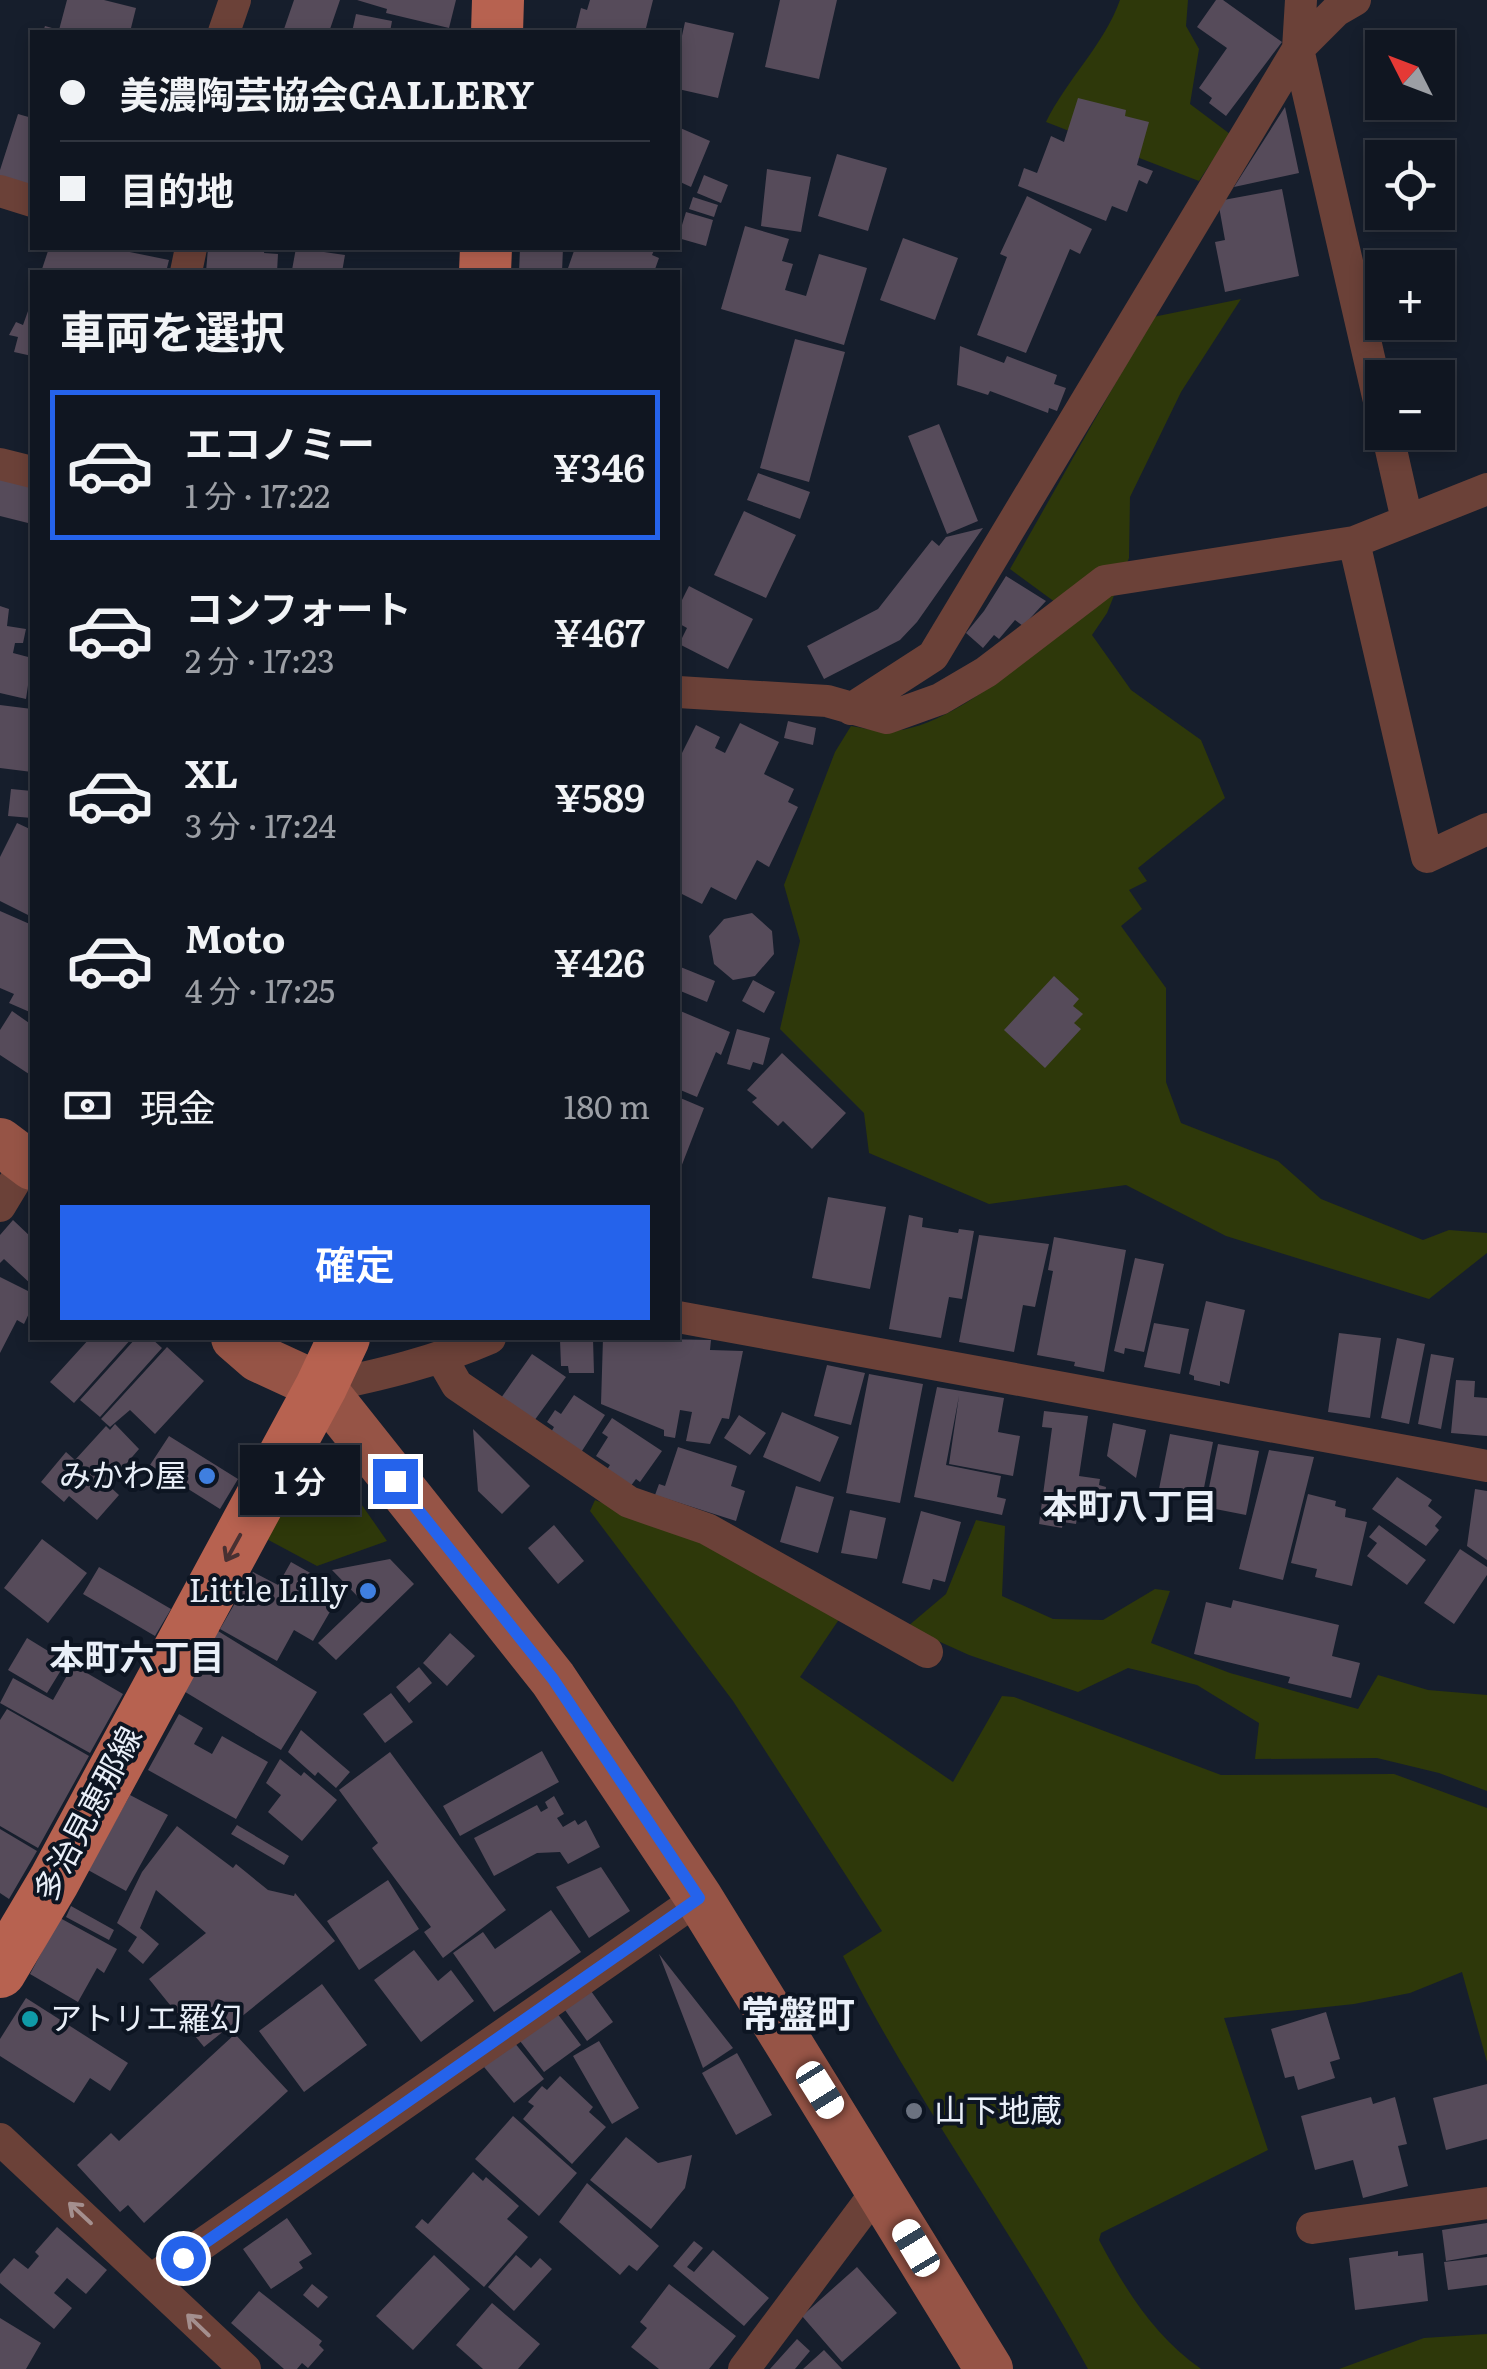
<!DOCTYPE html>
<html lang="ja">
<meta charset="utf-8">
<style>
:root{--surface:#101621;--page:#191f2a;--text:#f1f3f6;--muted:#9c9fa5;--line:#30353f;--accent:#2563eb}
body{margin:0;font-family:Literata,"Noto Sans JP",serif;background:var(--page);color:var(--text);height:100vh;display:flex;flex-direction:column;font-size:38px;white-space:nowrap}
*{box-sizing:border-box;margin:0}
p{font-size:32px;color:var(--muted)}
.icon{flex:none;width:55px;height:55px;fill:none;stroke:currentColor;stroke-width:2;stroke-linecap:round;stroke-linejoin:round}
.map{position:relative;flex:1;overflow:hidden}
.side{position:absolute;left:30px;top:270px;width:650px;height:1070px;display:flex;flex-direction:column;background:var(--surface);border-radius:0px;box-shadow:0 5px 15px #0003,0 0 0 2px var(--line)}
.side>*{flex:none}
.hud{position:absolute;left:30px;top:30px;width:650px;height:220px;border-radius:0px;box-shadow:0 5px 15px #0003,0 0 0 2px var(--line);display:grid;align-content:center;height:220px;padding:0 30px;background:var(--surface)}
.needle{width:65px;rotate:312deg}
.buttons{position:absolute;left:1365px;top:30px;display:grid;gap:20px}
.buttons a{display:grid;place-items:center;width:90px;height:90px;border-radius:0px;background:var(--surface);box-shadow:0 5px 15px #0003,0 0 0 2px var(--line);font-size:50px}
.end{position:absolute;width:45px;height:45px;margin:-22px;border:12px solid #2563eb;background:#fff;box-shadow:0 0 0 5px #fff}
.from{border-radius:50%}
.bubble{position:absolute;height:70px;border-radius:0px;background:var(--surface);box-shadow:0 5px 15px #0003,0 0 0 2px var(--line);font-size:32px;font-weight:600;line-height:70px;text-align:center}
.car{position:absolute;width:30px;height:60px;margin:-30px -15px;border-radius:12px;box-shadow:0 0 8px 2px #0007;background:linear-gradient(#fff 24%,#345 0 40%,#fff 0 76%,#345 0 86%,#fff 0)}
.hud b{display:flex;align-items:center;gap:35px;height:95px;font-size:38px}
.hud b+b{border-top:2px solid var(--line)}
.hud i{width:25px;height:25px;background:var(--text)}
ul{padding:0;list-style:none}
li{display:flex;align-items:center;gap:30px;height:150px;margin:0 20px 15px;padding:0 10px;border:5px solid transparent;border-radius:0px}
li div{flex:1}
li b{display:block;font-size:38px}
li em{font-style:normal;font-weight:600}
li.selected{border-color:var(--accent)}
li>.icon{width:90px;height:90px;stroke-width:1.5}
h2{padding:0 30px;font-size:45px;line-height:120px}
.pay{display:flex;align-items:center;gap:25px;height:110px;padding:0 30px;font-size:38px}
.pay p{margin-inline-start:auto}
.cta{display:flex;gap:20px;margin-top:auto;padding:20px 30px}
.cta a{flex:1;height:115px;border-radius:0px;background:var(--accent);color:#fff;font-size:40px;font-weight:600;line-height:115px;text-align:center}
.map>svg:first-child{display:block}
.green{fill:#2e380a}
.building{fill:#564b5a}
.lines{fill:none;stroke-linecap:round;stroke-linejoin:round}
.street{stroke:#6b4138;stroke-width:32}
.secondary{stroke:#965446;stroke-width:48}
.primary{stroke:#b76250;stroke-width:52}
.oneway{stroke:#483032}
.oneway2{stroke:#a48f8e}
.route{stroke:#2563eb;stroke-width:12}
.shop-dot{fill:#3f7fe0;stroke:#0d1522;stroke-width:4}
.culture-dot{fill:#0f9aa8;stroke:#0d1522;stroke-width:4}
.worship-dot{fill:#6b7280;stroke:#0d1522;stroke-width:4}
.labels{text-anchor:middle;stroke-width:8;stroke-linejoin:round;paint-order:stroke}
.poi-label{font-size:32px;fill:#e9eff8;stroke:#0d1522;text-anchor:end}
.street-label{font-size:32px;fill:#e9eff8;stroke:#0d1522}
.neighbourhood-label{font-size:35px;font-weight:bold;fill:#e9eff8;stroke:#0d1522}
.quarter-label{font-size:38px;font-weight:bold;fill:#e9eff8;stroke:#0d1522}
</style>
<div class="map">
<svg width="1487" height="2369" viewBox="0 0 1487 2369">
<rect width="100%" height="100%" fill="#161e2c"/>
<path class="green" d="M1120,0H1188L1186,26L1199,49L1190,104L1230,134L1199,181L1046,122C1067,79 1104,45 1120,0Z
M1241,299L1181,392L1130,497L1129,558L1107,613L1092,635L1131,690L1201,740L1225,798L1138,868L1147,881L1129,890L1142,909L1121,926L1166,988V1082L1181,1123L1278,1161L1321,1199L1423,1240L1449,1230L1487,1233V1253L1429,1299L1226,1236L1126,1185L989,1204L869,1153L864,1113L780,1029L800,941L784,885L835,752L851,726C864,728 878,732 890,731C948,730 1034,655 1074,616L1010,569L1153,317Z
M304,1454L357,1498L387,1541L317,1566L261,1536Z
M595,1500L706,1543L842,1615L800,1677L953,1782L1002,1696L1014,1697L1221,1775L1394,1774L1487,1808V2062L1462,1972L1410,1993L1354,2004L1224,2018L1268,2150L1101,2233L1099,2240C1125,2289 1154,2336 1201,2369H1088C1011,2228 914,2099 843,1956L882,1931L733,1701L590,1511Z
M976,1520L1005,1526L1002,1596L1053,1619L1103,1620L1155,1589L1170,1591L1151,1643L1230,1673L1358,1709L1378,1675L1428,1690L1487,1695V1791L1439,1773L1377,1758L1255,1759L1259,1723L1197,1685L1128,1668L1078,1692L969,1655L907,1627L946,1594Z
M1487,2334V2369H1339L1424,2338Z"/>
<path class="building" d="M67,0H104L136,8L130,32H43L45,26L59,30Z
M294,0H340L329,32H283Z
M357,0H456L449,28L386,13L387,9Z
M590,0H653L645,32H575L581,8L587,10Z
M780,0H837L819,79L765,67Z
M1216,0H1223L1282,42L1226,116L1209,103L1212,98L1199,88L1227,48L1197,27Z
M356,14L392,21L390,32H352Z
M685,22L734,33L718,98L678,89V54Z
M1078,98L1126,110L1125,116L1149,122L1137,165L1153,171L1147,184L1139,180L1127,212L1112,206L1106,221L1018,186L1024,168L1037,173L1051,136L1064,142Z
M1285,107L1299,173L1234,187Z
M18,114L32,118V191L0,181V170Z
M678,127L710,141L691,187L678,181Z
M837,154L887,168L868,231L818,216Z
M767,169L811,177L801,232L761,226Z
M704,175L728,185L721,203L697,193Z
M1282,189L1299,276L1225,292L1215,242L1225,240L1218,201Z
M1027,196L1092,229L1080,254L1070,249L1026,353L977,335L1007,257L1000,254Z
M693,197L718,205L714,217L689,209Z
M686,212L713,220L706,246L678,238Z
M745,226L789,239L782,261L793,264L785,290L806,296L819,254L867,268L844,345L721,309Z
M903,238L958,258L935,320L880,300Z
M49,248H110L169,260L166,272H41Z
M208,248H265L264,253L278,254L277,272H206Z
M296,248L345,255L342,272H280L281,268L292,270Z
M520,248H563L562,272H519Z
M575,248H655L652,255L659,258L654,272H571L567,271Z
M32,300V356L14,352L18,337L9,335L16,322L23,325Z
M795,339L845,352L809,482L760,468Z
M960,346L1004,363L1007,356L1057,375L1054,384L1066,388L1057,411L1049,408L1048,413L990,391L988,395L957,385Z
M939,424L978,521L947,534L908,436Z
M758,473L810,492L800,519L747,500Z
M0,476L32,486V524L0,516Z
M744,511L796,535L766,598L714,575Z
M983,528L917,622L900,640L824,679L807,646L878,609L932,540L939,546L946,537Z
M1006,576L1046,601L1023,626L1015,620L999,639L994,635L983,648L966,633L984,611Z
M689,586L753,619L728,669L679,644L687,628L678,623V608Z
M0,606L9,609L7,626L26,629L23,643H15L13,653L32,658L26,699L0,693Z
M0,705L32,709V772L0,768Z
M788,721L816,728L813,745L784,738Z
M740,723L779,742L764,774L794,789L788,802L798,807L769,867L757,860L736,900L711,887L702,904L678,892V761L696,725L720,737L715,748L725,753Z
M11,789L32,791V818L8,816Z
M17,823L32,830V917L0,901V857Z
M0,911L32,925V1013L9,1003L14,994L0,988Z
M752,913L772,931L774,954L755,976L733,980L714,964L709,936L724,919Z
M678,966L715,981L707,1002L678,990Z
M1054,976L1079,999L1073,1006L1083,1014L1074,1023L1081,1029L1045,1068L1004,1030Z
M753,980L775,992L764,1013L742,1001Z
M678,1010L730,1032L721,1055L716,1052L697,1097L678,1089Z
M12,1011L32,1025V1076L0,1055V1030Z
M737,1029L770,1038L763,1065L753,1062L750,1070L727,1064Z
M782,1053L846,1113L812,1149L783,1121L778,1126L752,1102L757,1098L747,1090Z
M678,1097L704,1108L678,1175Z
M828,1197L886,1207L870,1289L812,1278Z
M909,1215L923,1218L922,1227L958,1233L959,1229L974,1231L962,1299L949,1297L941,1338L889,1329Z
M13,1220L32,1238V1285L4,1259L0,1263V1235Z
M979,1235L1049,1244L1035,1307L1023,1305L1014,1352L959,1342Z
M1054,1237L1126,1250L1104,1372L1074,1366L1075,1362L1037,1355L1053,1271L1048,1270Z
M1135,1258L1164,1264L1144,1352L1125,1348L1124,1354L1114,1351Z
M0,1277L32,1293V1307L24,1324L17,1320L0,1353Z
M1206,1301L1245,1310L1229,1384L1220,1381V1386L1194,1380V1376L1189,1374Z
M1154,1323L1189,1329L1180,1374L1144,1367Z
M1339,1333L1381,1338L1370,1418L1328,1412Z
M90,1338H132L74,1403L50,1382Z
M136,1338H151L162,1348L100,1417L80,1400Z
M603,1338L711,1340L710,1350L743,1351L729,1419L722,1418L710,1444L686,1441L692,1412L680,1410L675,1438L664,1436V1430L601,1404Z
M1397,1338L1425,1344L1409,1424L1381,1418Z
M593,1339L594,1373H569L568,1366H561L560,1340Z
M167,1347L204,1381L155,1434L130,1410L110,1427L101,1419Z
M532,1354L566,1377L534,1421L501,1398Z
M1431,1354L1454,1358L1441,1429L1418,1424Z
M827,1365L865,1373L851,1425L814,1416Z
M869,1374L923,1384L900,1503L846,1493Z
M1456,1380L1475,1381L1474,1397L1487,1398V1436L1451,1433Z
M937,1387L1004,1398L998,1432L1020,1436L1013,1476L949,1464L959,1396L946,1465L1001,1476L997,1497L1006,1499L1002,1515L914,1497Z
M574,1395L605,1415L580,1454L550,1434L554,1427L547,1422L555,1410L561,1414Z
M1044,1411L1088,1416L1079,1476L1100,1479L1099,1485L1106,1487L1103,1511L1088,1509L1087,1520L1077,1518L1076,1524L1063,1522L1062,1528L1039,1524L1052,1428L1042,1427Z
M782,1412L839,1437L820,1482L763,1457Z
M739,1415L766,1433L750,1455L724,1438Z
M612,1418L662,1451L640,1482L636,1479L630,1487L606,1471L610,1465L596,1456L608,1437L602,1433Z
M1113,1423L1146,1430L1136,1478L1107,1456Z
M115,1424L139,1449L108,1485L119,1495L97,1520L69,1496L64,1502L41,1482L66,1452L75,1460L106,1426L110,1430Z
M473,1429L530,1486L502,1514L478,1491Z
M1170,1434L1213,1442L1201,1503L1158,1494Z
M169,1436L238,1479L220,1509L150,1465Z
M1218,1444L1259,1451L1246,1515L1205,1507Z
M678,1447L737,1466L731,1486L745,1491L736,1521L655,1495L659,1484L665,1486Z
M1269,1450L1314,1457L1283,1580L1239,1569Z
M1397,1477L1432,1500L1428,1506L1442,1517L1435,1526L1439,1530L1426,1546L1372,1509Z
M796,1486L834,1497L818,1553L780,1542Z
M1475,1489L1487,1491V1560L1467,1546Z
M1308,1494L1336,1501L1335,1506L1346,1509L1345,1517L1367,1522L1352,1586L1315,1577L1317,1569L1291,1563Z
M850,1510L886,1518L877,1559L841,1553Z
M921,1511L961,1522L945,1582L933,1579L930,1590L902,1583Z
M554,1525L584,1561L558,1584L528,1548Z
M1379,1525L1426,1560L1407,1585L1367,1556L1377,1543L1369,1537Z
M42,1539L87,1573L48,1623L4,1588Z
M1460,1549L1487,1567V1575L1454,1624L1424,1603Z
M390,1559L414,1584L336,1660L318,1643L362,1601L332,1570Z
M291,1562L342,1591L313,1641L294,1630L277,1661L220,1629L253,1572L278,1585Z
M99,1567L171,1609L155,1636L83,1594Z
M1233,1600L1339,1625L1332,1656L1360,1663L1351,1698L1288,1683L1290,1677L1194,1654L1206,1602L1231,1608Z
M218,1631L317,1692L281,1750L182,1690Z
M450,1633L475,1656L447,1686L423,1663Z
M27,1638L66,1662L47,1693L8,1670Z
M73,1665L123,1694L90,1753L0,1703L13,1678L53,1700Z
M419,1667L432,1683L409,1703L396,1687Z
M391,1693L413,1722L385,1743L363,1714Z
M7,1709L89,1756L38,1848L0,1826V1720Z
M179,1714L203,1728L194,1744L212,1754L222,1736L268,1762L236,1819L148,1770Z
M301,1730L350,1772L336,1788L318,1772L315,1776L288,1752Z
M542,1751L559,1782L460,1836L443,1806Z
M390,1752L506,1910L443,1958L424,1932L431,1927L372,1848L378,1843L339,1790Z
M280,1759L301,1776L304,1772L337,1800L302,1841L268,1812L281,1795L266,1783Z
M130,1795L168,1815L126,1891L88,1870Z
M554,1796L564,1814L557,1818L563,1827L575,1820L578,1825L586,1820L600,1847L568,1864L560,1852L537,1853L494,1876L474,1838L537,1805L541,1812L548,1808L545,1802Z
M237,1825L289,1856L284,1865L231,1834Z
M177,1826L233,1868L236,1864L268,1890L294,1896L295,1893L335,1941L204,2047L149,1979L206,1933L156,1890L140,1928L159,1944L143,1964L128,1951L137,1937L117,1923L142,1872Z
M0,1829L37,1851L9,1899L0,1893Z
M601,1867L630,1911L589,1938L556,1887Z
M388,1880L419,1929L359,1970L327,1921Z
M71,1906L114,1930L109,1940L66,1917Z
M551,1910L581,1952L494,2012L453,1953L483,1932L495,1949Z
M60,1918L117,1949L104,1973L97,1968L78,2002L30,1974Z
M414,1950L438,1981L451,1970L474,2001L421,2042L374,1980Z
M659,1954L733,2048L703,2068Z
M322,1984L367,2045L304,2092L259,2031Z
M591,1991L613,2022L587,2041L565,2010Z
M26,1998L128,2063L110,2091L90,2078L74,2103L0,2056V2039Z
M1326,2012L1340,2059L1330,2062L1335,2078L1298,2090L1294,2076L1285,2078L1271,2029Z
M557,2013L581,2045L544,2072L520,2041Z
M235,2034L288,2091L144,2223L128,2205L120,2212L77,2165L111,2133L119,2141Z
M599,2041L639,2108L612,2124L573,2056Z
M514,2042L544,2079L514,2103L484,2067Z
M737,2053L772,2115L736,2135L702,2073Z
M560,2076L593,2107L589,2112L606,2127L572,2164L523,2119L534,2106L528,2102L542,2086L547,2090Z
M1487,2084V2139L1446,2150L1433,2098Z
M1371,2097L1373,2104L1395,2097L1407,2144L1398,2146L1408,2186L1363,2198L1353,2160L1315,2170L1301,2116Z
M513,2116L577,2173L539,2216L475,2159Z
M626,2137L658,2163L692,2155L685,2188L651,2229L590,2180Z
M473,2172L483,2181L486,2177L519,2206L507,2219L528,2237L484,2287L415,2227L422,2219L428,2224Z
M587,2183L659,2246L637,2271L629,2265L620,2275L559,2222Z
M287,2218L312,2254L299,2262L303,2268L271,2289L243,2249Z
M1487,2223V2254L1446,2261L1442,2230Z
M57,2227L107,2270L86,2294L67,2278L54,2293L72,2308L54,2329L0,2283V2274L14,2258L28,2269L39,2256L35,2252Z
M694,2241L703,2248L687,2267L694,2272L713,2250L769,2298L744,2326L673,2266Z
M1398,2251V2256L1423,2253L1428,2301L1355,2310L1349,2258Z
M434,2255L470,2289L413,2350L376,2316Z
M516,2255L531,2268L540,2258L552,2269L514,2311L488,2287Z
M1487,2257V2285L1448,2290L1444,2262Z
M857,2267L897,2313L842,2362L802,2316Z
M312,2284L328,2297L318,2308L303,2295Z
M669,2284L736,2336L709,2369H659L631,2347L647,2328L640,2322Z
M259,2291L322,2341L319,2345L324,2350L308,2368L302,2363L297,2369H284L231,2323Z
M492,2303L540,2344L518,2369H483L456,2345Z
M0,2318L41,2343L26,2369H0Z
M797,2339L810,2351L795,2369H770Z
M824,2350L842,2369H803Z"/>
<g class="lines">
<path class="street" d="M1301,0L1298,49L1382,414
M224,32L235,0
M0,191L32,201
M186,272L191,248
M1387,432L1407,520
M0,464L32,472
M1354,542L1427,857L1487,829
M678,692L827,701L887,718L940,699L986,672L1105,581L1354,542L1487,489
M851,709L933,656L1298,49L1336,11L1355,0
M0,1206L32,1153
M678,1317L1487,1466
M442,1359L457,1385L629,1502L707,1529L927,1652
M321,1387C380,1375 435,1362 490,1338
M0,2139L245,2369
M1312,2228L1487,2203
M151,2280L699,1898
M744,2369L880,2187"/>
<path class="secondary" d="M0,1142L32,1166
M235,1338L258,1358L321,1387L553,1679L699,1898L989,2369"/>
<path class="primary" d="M497,32L498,0
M485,272L486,248
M0,1972L54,1881L321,1387L344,1338"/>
</g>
<defs><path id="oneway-shaft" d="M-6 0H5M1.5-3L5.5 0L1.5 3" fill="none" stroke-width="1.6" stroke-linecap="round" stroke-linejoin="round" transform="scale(2.5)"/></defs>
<use class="oneway" href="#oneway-shaft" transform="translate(233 1548) rotate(119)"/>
<g class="oneway2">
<use href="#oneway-shaft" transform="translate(80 2213) rotate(-137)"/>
<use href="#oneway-shaft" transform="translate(198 2325) rotate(-136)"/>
</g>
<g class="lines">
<path class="route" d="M183,2258L699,1898L553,1679L395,1481"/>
</g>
<g class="shop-dot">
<circle cx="207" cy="1476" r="10"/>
<circle cx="368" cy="1591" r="10"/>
</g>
<circle class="culture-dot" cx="30" cy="2019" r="10"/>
<circle class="worship-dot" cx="914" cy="2111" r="10"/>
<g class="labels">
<g class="poi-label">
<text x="187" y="1487">みかわ屋</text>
<text x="348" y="1602">Little Lilly</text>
<text x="50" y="2030" text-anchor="start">アトリエ羅幻</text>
<text x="934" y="2122" text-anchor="start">山下地蔵</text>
</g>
<g class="street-label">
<text transform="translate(88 1814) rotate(-62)" y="11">多治見恵那線</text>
</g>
<g class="neighbourhood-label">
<text x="1130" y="1519">本町八丁目</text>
<text x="137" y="1670">本町六丁目</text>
</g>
<g class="quarter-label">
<text x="798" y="2028">常盤町</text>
</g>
</g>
</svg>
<div class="buttons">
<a><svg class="needle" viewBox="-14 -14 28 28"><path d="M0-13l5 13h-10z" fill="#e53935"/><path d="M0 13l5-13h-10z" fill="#9c9fa5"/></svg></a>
<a><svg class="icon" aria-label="locate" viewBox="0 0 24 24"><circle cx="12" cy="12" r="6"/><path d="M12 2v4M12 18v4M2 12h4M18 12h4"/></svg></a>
<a>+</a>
<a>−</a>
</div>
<i class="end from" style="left:183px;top:2258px"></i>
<i class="end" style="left:395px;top:1481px"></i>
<div class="bubble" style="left:240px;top:1445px;width:120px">1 分</div>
<i class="car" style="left:820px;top:2090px;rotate:148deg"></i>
<i class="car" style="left:916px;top:2248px;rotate:329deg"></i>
<div class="hud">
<b><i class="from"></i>美濃陶芸協会GALLERY</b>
<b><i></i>目的地</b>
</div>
<section class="side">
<h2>車両を選択</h2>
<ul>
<li class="selected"><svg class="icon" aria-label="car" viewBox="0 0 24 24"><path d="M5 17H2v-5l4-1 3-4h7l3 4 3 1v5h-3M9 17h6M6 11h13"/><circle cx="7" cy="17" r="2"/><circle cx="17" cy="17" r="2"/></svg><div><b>エコノミー</b><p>1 分 · 17:22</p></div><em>¥346</em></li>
<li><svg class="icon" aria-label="car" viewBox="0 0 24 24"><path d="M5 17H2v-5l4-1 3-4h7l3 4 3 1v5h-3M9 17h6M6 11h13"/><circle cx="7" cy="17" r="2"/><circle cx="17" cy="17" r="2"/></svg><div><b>コンフォート</b><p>2 分 · 17:23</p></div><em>¥467</em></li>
<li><svg class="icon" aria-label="car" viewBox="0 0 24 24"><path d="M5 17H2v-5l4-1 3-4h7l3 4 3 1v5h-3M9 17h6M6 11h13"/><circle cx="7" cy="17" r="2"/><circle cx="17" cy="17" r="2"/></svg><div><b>XL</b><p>3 分 · 17:24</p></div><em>¥589</em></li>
<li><svg class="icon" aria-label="car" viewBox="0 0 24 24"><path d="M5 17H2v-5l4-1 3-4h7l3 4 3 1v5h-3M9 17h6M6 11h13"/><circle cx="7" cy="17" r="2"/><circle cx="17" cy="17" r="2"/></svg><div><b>Moto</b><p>4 分 · 17:25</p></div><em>¥426</em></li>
</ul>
<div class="pay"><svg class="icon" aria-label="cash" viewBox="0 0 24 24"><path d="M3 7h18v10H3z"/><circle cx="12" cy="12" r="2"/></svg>現金<p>180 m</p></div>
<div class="cta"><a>確定</a></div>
</section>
</div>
